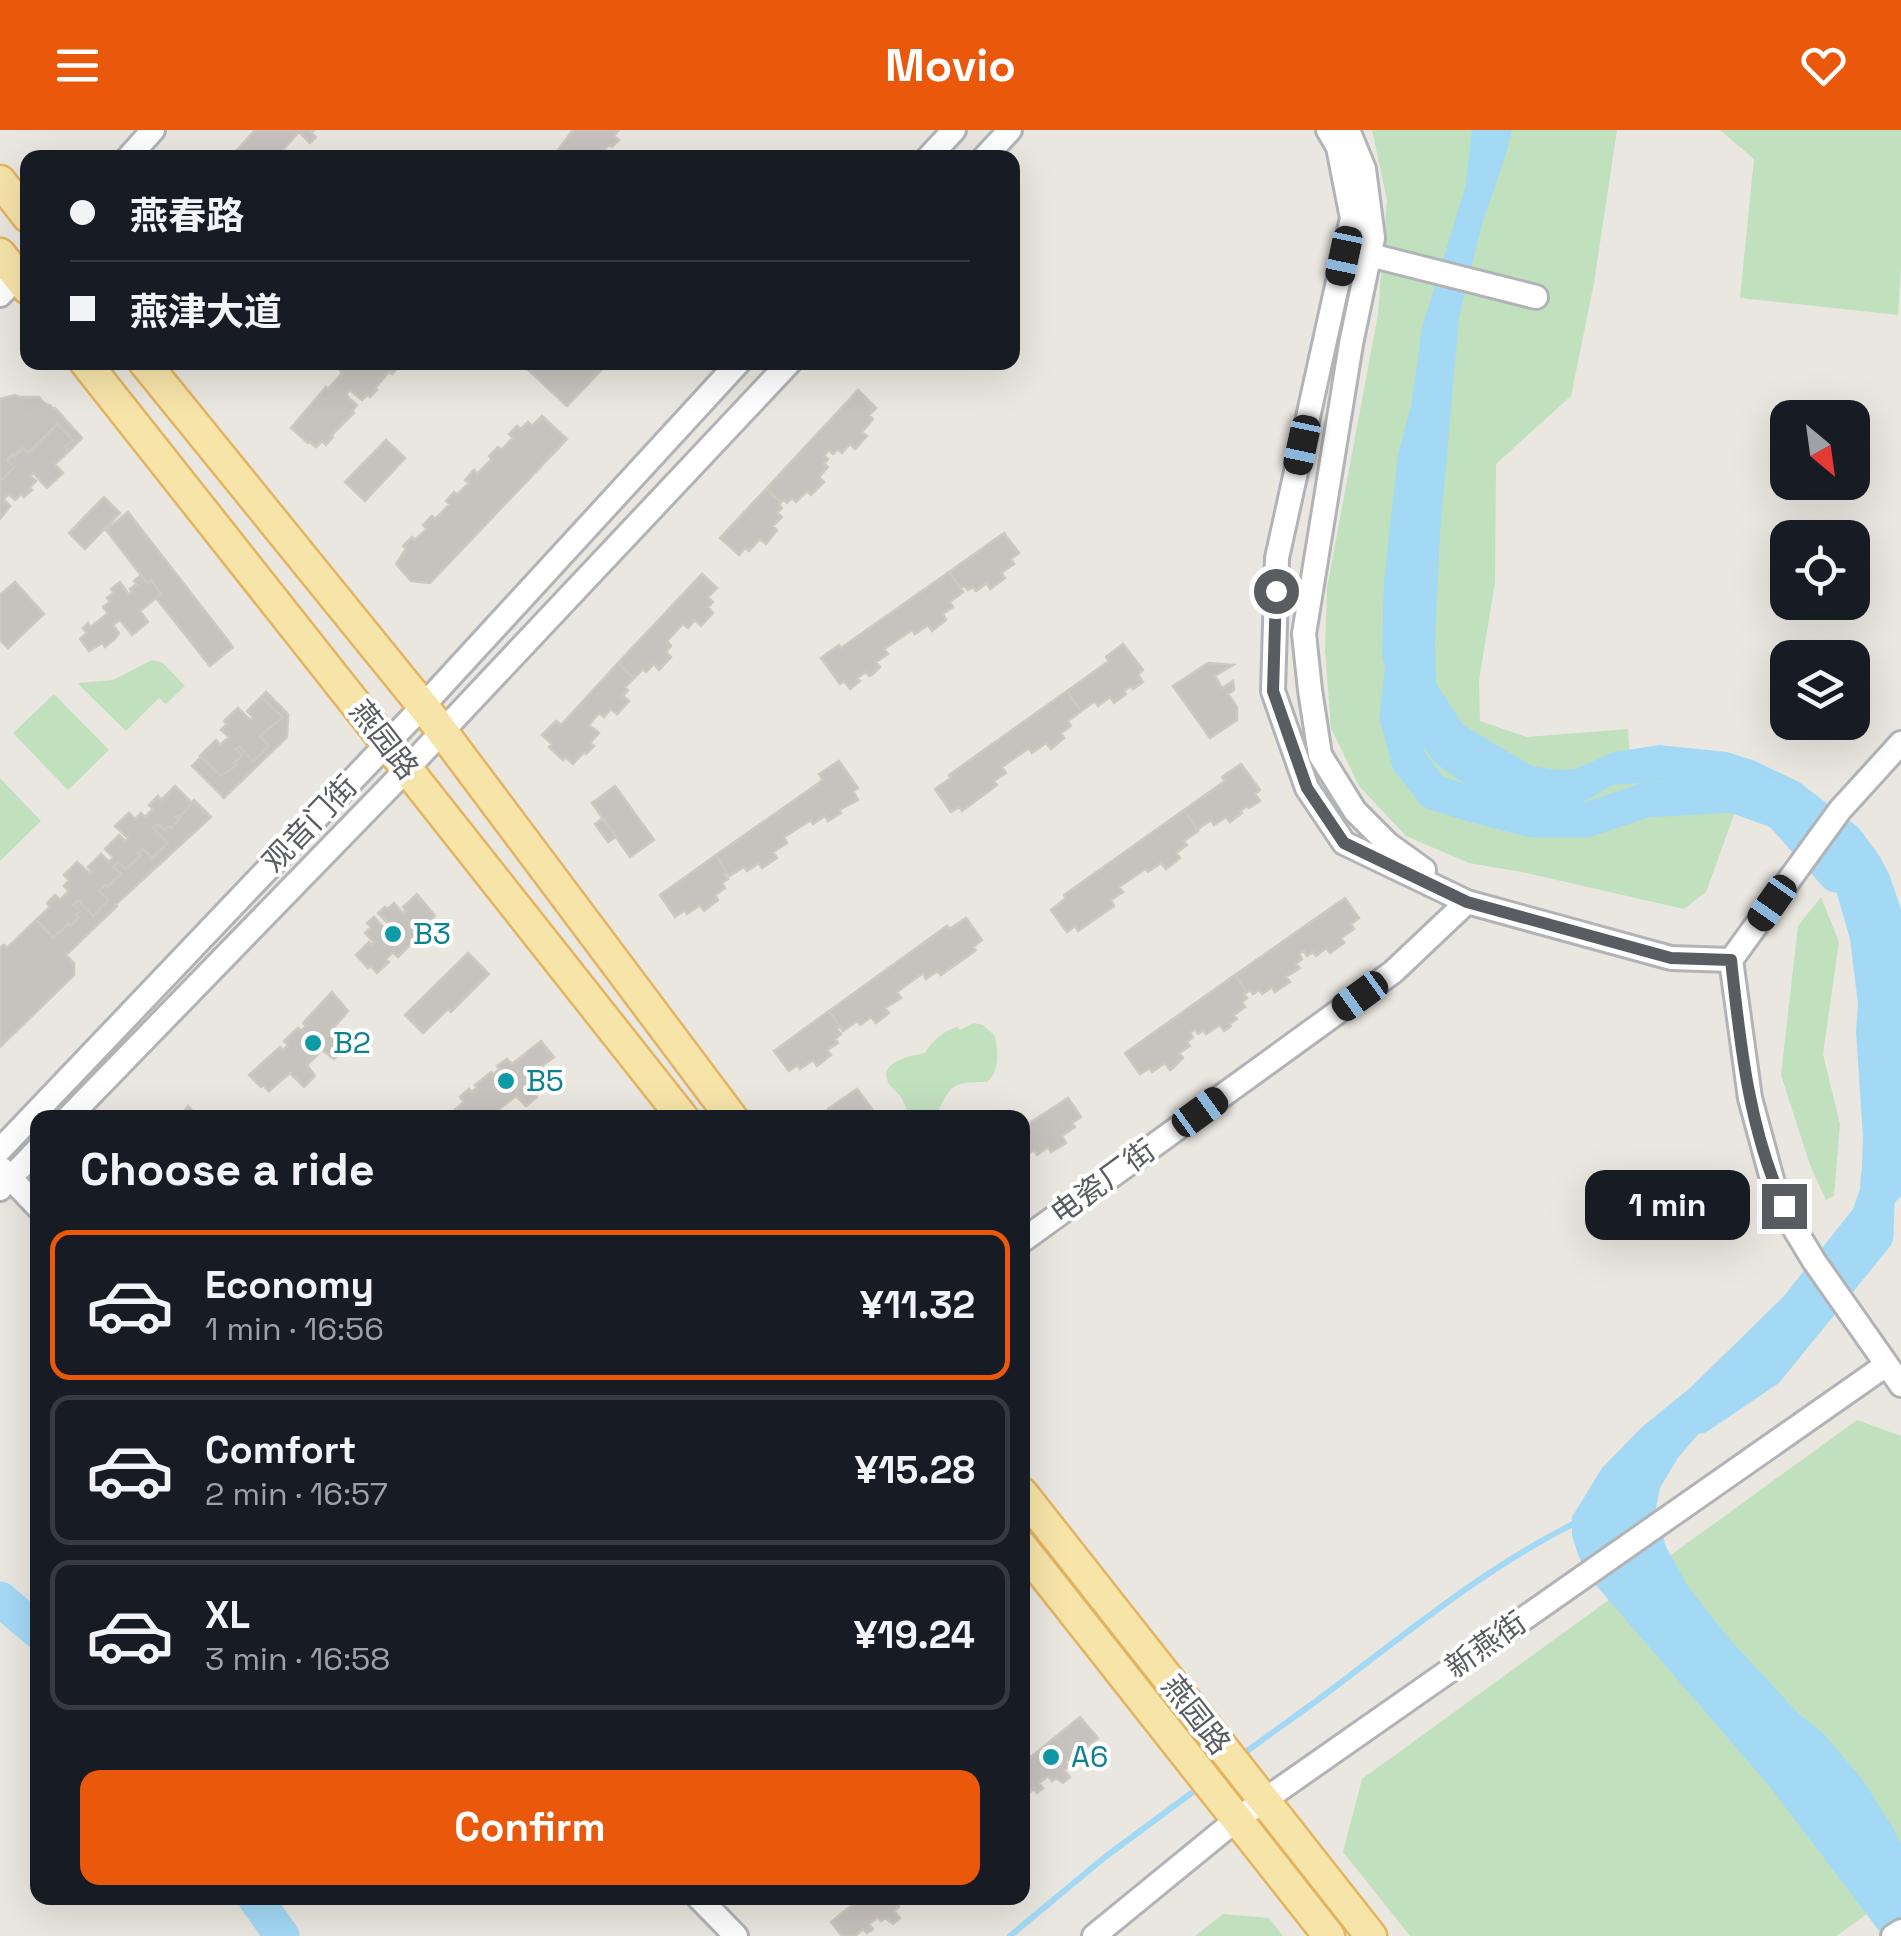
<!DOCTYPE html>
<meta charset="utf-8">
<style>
:root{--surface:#171b24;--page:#20242c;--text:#f1f3f6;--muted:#9ea1a6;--line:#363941;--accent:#ea580c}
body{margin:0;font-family:"Space Grotesk","Noto Sans SC",sans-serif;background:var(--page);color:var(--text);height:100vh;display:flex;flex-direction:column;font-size:38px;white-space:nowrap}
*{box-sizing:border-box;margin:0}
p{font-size:32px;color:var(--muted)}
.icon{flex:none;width:55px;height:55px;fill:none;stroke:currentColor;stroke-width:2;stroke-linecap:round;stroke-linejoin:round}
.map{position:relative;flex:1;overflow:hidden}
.panel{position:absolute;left:30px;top:980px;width:1000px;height:795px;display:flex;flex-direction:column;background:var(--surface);border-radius:20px;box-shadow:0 10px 40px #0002}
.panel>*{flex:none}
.banner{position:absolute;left:20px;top:20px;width:1000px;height:220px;border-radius:20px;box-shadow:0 10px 40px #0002;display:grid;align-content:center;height:220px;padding:0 50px;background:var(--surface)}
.needle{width:65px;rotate:151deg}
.tools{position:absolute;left:1770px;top:270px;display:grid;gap:20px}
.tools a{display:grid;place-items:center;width:100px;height:100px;border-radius:20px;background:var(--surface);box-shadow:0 10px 40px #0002;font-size:50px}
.end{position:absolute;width:45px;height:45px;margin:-22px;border:12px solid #595c60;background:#fff;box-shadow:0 0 0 5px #fff}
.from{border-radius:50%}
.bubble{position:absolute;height:70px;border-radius:20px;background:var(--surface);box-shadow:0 10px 40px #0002;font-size:32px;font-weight:600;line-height:70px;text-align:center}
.car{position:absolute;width:30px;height:60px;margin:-30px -15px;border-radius:12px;box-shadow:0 0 8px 2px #0007;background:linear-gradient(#222 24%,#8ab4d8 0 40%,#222 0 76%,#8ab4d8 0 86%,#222 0)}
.banner b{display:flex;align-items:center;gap:35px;height:95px;font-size:38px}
.banner b+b{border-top:2px solid var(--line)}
.banner i{width:25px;height:25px;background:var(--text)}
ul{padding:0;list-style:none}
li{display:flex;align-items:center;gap:30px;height:150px;margin:0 20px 15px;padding:0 30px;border:5px solid var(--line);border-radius:20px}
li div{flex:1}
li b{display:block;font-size:38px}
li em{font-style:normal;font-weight:600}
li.active{border-color:var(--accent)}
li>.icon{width:90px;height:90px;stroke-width:1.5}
h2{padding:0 50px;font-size:45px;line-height:120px}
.cta{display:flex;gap:20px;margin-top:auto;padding:20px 50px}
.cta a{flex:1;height:115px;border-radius:20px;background:var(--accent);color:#fff;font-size:40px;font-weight:600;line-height:115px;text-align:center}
header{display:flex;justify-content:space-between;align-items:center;height:130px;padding:0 50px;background:var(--accent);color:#fff;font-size:45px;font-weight:600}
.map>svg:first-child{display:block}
.green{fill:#c1e0be}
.water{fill:#a4d9f6}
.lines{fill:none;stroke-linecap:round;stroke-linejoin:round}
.stream{stroke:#a4d9f6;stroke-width:6}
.river{stroke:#a4d9f6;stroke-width:35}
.building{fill:#c6c2be;stroke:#cec8bf;stroke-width:2.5}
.minor-casing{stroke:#b1b3b7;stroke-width:28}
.major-casing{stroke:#e3b460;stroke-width:35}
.minor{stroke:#fff;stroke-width:22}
.major{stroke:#f7e4a9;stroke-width:30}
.route{stroke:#595c60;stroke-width:12}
.culture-dot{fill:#0f9aa8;stroke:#fff;stroke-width:4}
.labels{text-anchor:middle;stroke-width:8;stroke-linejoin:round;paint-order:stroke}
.street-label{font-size:30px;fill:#595c60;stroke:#fff}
.culture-label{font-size:30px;fill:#0d838f;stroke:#fff;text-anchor:start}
</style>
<header><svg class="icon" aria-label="menu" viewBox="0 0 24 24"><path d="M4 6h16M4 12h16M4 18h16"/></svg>Movio<svg class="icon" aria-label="heart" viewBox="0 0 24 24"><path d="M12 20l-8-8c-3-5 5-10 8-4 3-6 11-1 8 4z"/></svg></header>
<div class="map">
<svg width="1901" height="1806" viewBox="0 0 1901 1806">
<rect width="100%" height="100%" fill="#eae7e0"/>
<path class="green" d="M1372,0H1617L1594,153L1571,266L1496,334L1495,452L1479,551L1480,591L1527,607L1628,599L1630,626L1748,646L1706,762L1684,779L1522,742L1469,733L1406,706L1359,656L1331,598L1325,521L1327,458L1378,184L1387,70Z
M1720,0H1901V137L1898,185L1740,168L1754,29Z
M152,530L163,533L185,556L166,574L159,568L126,601L77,553L113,550Z
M54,564L109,620L68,660L13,603Z
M0,648L41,691L0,731Z
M1821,767L1839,812L1823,924L1840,994L1834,1066L1826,1070L1810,1035L1781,945L1798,796Z
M974,893L983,895L995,906C998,922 1000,942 987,952C948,952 952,956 935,987H911C906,981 905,972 900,966C898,963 890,956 889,954C876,931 912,926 925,923C933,910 942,902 957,897L960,900Z
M1857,1290L1901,1306V1760L1836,1806H1410L1343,1722L1362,1649Z
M1223,1784L1269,1788L1283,1806H1195Z"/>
<path class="water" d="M1472,0H1512L1506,24L1482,94L1459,187L1440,404L1435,513L1436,553L1463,595L1532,636L1558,640L1575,639L1614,622L1659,615L1727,622L1755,631L1799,652L1859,698L1880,727L1889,744L1901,779V1066L1677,1329L1660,1358L1656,1378L1666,1417L1689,1458L1731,1511L1800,1585L1822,1602L1862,1649L1892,1696L1901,1714V1806H1883L1770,1657L1595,1454L1579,1427L1572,1406V1387L1602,1338L1642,1297L1690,1258L1784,1166L1853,1079L1861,1056L1863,1007L1856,901L1858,874L1850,809L1833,750L1819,725L1800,702L1771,675L1745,663L1722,655L1665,651L1613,655L1581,673L1559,680L1527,678L1462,652L1434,632L1391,570L1382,525L1384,451L1398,324L1411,276L1422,198L1465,58Z"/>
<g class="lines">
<path class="stream" d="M1239,1627C1266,1607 1293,1588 1319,1569C1403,1506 1484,1438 1577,1392
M1010,1806L1105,1727L1201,1656"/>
<path class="river" d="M1403,536L1397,586L1409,631L1433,662L1474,675L1533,690H1586L1646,670L1733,665L1780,682L1836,745
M1699,1286L1767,1240L1876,1106L1878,1048
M0,1469L38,1501
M255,1768L282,1806"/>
</g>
<path class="building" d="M255,0H314L311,3L316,7L310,13L299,2L278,25L280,28H230Z
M573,0H619L614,6L619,10L612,17L609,15L598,28H552Z
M348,232H395L399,236L392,244L389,242L375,258L377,260L370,267L367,265L362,270L350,260L346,265L357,275L352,281L354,283L331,306L333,307L326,315L322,311L316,317L310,312L308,313L291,298L326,257L328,259L342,243L340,241Z
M531,232H609L567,276L526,238Z
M858,260L876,278L869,285L873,289L862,302L867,306L855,319L850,314L842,323L838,319L833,324L829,320L824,326L828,329L824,334L828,337L819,347L824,352L811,365L807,361L796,372L792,368L787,373L784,370L781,372L766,359Z
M15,265L19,267H39L44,273L51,276L52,279L55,278L82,308L69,321L65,317L73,310L57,294L28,323L23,318L16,326L13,323L7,330L14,337L0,352V269Z
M542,286L567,309L430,453L411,451L396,434L406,419L403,416L412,407L415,410L427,399L423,395L432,386L435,389L450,374L446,371L454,362L457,365L469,353L465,350L474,340L477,344L492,329L489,326L498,317L501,320L513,308L509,304L517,296L521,299L528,292L532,296Z
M57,294L73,310L65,317L69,321L55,334L63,343L47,358L33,343L30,346L36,351L29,358L32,360L24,367L21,364L15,370L9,364L4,369L10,376L0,389V352L14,337L7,330L23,318L28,323Z
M386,310L405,328L365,371L345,352Z
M766,359L781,372L779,375L782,378L777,383L782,387L773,396L777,400L766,414L760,409L749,421L745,418L739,425L720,408Z
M104,367L120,383L85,419L69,403Z
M128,382L233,517L210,536L156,468L161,464L151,450L147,453L106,400Z
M1004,403L1019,423L1011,429L1014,434L1001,443L1005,448L990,459L987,453L976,461L973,457L968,460L965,456L961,458L949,442Z
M949,442L963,462L950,472L953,477L943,484L946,490L932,501L928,495L915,504L912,500L884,519L888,524L876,532L880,537L873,544L869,546L866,542L857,548L860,551L850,559L844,551L840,554L821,528L839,515L841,518Z
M702,444L717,458L708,467L713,472L708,477L713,483L701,496L695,490L688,498L683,494L667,511L671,516L666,522L671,527L659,540L654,534L646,542L643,539L634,548L618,533Z
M141,445L147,453L151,450L161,464L140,481L148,492L132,505L120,490L113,495L119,503L114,510L105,517L102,513L89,521L80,509L87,503L83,498L88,493L91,497L108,483L103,477L110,472L107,468L114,462L111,459L120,452L129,465L132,462L130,459L137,454L134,451Z
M15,452L44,484L8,518L0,510V465Z
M1123,514L1143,540L1138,545L1143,552L1133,559L1131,556L1124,561L1126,564L1114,573L1110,567L1098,576L1095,571L1081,581L1067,561L1109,531L1106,527Z
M618,533L634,548L625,557L628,560L623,566L629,571L617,584L611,579L604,587L599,583L589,595L599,603L590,613L594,616L586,624L584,622L573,634L565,627L563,630L549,617L552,614L542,605L556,591L561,595Z
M1208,533L1233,535L1215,546L1222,558L1233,551L1234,560L1228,564L1237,577V590L1210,608L1173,556Z
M1067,561L1081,581L1068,591L1071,596L1061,603L1064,608L1051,619L1046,613L1032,623L1029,618L1002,637L1006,643L994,651L997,655L962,681L959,677L951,682L935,659L951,648L949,645Z
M266,562L288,584L287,607L224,668L192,636L201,627L221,646L237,635L234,633L242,625L236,619L239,616L253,631L269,616L260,606L283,587L261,567Z
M261,567L283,587L260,606L269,616L253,631L239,616L236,619L242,625L234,633L237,635L221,646L200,626L216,610L220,615L229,607L221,600L227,594L224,591L238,578L250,590L253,587L247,581Z
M839,631L858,658L853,661L858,670L839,680L841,683L828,691L825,686L813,694L811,690L784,707L787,713L773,722L777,728L762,738L759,733L747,741L744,737L729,746L716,725L823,650L819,644Z
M1241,634L1260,660L1255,664L1260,671L1249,678L1247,676L1240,681L1242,683L1230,692L1226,687L1214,695L1211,690L1198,699L1184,680L1225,651L1222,647Z
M175,656L192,673L180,687L178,685L176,687L179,690L171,698L169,696L165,700L158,694L153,698L168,713L152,728L143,719L138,723L140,726L126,739L118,732L113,737L121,744L107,757L105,755L99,761L108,770L93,786L78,770L73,775L80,781L76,785L79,788L70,796L68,793L60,803L59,802L53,807L36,790L50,777L47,773L55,765L60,770L69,761L64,756L69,750L64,745L77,732L90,744L92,742L88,737L101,724L109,732L113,727L105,719L119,705L125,711L128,708L115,696L129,683L135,689L141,683L145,687L153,679L149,675L158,666L161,670Z
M615,656L654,710L630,727L592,673Z
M194,670L211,687L115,775L117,776L66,825L74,833V845L0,917V818L4,815L7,818L36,790L53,807L59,802L60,803L68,793L70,796L79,788L76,785L80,781L73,775L78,770L93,786L108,770L99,761L105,755L107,757L121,744L113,737L118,732L126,739L140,726L138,723L143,719L152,728L168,713L153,698L158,694L165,700L169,696L171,698L179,690L176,687L178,685L180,687Z
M1184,680L1198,701L1184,711L1187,715L1176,723L1180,728L1166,739L1161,733L1148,742L1145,739L1119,757L1123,762L1111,770L1114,776L1078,801L1075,796L1067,802L1051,780L1066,768L1064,765Z
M603,688L616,707L608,712L595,694Z
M716,725L727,743L724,744L728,749L722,753L725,758L715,765L718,770L704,781L700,775L687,784L685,780L675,787L660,765Z
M417,764L435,786L424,797L421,794L415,800L420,805L398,827L393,822L386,829L389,832L377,843L371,836L368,838L356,825L369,812L371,815L374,812L365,803L371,797L367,793L374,787L385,799L390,795L378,783L385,777L388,779L394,773L403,783L406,780L403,777Z
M1345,768L1359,788L1351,794L1354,799L1341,808L1344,813L1330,823L1326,818L1316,826L1313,822L1307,826L1304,821L1299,824L1302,829L1296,834L1300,838L1286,847L1290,852L1275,862L1272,857L1262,864L1259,860L1253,864L1250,860L1247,862L1235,845Z
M966,788L982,810L973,817L976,820L941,845L937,841L926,849L923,843L897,862L901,868L885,878L889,883L876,893L871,887L860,895L857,891L843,901L829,881L947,796L950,799Z
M468,823L489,844L451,882L448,879L423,903L405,885Z
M1235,845L1247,862L1244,864L1247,868L1242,872L1245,877L1234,885L1237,889L1230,894L1231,896L1224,901L1220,895L1206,904L1203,900L1198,904L1195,899L1190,903L1193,907L1187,912L1190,916L1179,923L1183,928L1175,936L1170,940L1165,933L1152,942L1150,938L1140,944L1125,923Z
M332,862L348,881L330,902L344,918L334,929L322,920L307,935L315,946L304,957L290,943L269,961L263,955L261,957L249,945L280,917L283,920L288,915L284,911L298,898L301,901L306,896L303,893Z
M829,881L840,896L837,899L841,904L835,909L838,913L827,920L831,925L817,936L813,930L800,939L797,935L789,941L774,921Z
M541,911L554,927L542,936L544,939L528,954L537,967L526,976L516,966L494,983L497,988H445L464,972L460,967L469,959L471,962L477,958L475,955L491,942L493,945L499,939L497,936L507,929L512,934Z
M857,959L872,979L867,982L871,988H835L828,979Z
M1068,968L1081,987L1072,993L1075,997L1062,1006L1066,1013L1051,1022L1048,1017L1037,1025L1034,1020L1028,1024L1026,1019L1022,1021V998Z
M188,976L199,988H179Z
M1080,1587L1098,1608L1081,1622L1083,1625L1078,1629L1074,1625L1066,1632L1070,1636L1064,1640L1070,1647L1063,1653L1056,1648L1052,1651L1048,1646L1039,1653L1043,1658L1037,1663L1034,1659L1022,1668V1634Z
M861,1768H902L896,1773L899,1777L894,1781L900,1788L893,1794L885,1788L881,1791L878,1787L869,1794L873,1799L867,1803L863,1799L855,1806H842L831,1792Z"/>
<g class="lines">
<defs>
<path id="minor" d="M1328,0L1338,17L1352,88L1277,428L1273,561L1307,658L1344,713L1467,772L1671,828L1731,830
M1348,0L1364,39L1373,108L1351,214L1304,504L1310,560L1320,625L1355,681L1388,714L1424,740
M128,28L153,0
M928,28L954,0
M984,28L1010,0
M1370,125L1536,167
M0,165L28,136
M1901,613L1840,680L1731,830L1750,968L1773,1053L1794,1098L1814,1131L1901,1255
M68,988L407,639L790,232
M0,1020L423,576L739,232
M2,1039L38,1077
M0,1059L38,1019
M1022,1111L1393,842L1467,772
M699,1768L736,1806
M1094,1806L1236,1690L1886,1235
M1893,1806L1901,1801"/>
<path id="major" d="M0,51L28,87
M0,124L28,159
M85,232L683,988
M144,232L423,576L732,988
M1022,1363L1371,1806
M1022,1417L1329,1806"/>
</defs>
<use href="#minor" class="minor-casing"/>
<use href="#major" class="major-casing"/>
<use href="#minor" class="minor"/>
<use href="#major" class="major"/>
</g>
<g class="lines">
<path class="route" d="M1276,461L1273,561L1307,658L1344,713L1467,772L1671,828L1731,830C1740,913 1749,1000 1784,1076"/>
</g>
<g class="culture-dot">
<circle cx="393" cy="804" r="10"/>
<circle cx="313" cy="913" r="10"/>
<circle cx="506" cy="951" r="10"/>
<circle cx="1051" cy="1627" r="10"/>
</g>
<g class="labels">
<g class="street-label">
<text transform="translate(384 610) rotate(52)" y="10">燕园路</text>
<text transform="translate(310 694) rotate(-46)" y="10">观音门街</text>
<text transform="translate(1103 1052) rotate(-36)" y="10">电瓷厂街</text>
<text transform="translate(1486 1515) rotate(-35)" y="10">新燕街</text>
<text transform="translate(1196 1585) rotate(52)" y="10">燕园路</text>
</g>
<g class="culture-label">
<text x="413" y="814">B3</text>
<text x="333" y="923">B2</text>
<text x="526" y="961">B5</text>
<text x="1071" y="1637">A6</text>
</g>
</g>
</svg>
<div class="tools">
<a><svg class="needle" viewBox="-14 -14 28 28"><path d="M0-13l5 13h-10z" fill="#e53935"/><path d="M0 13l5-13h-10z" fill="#9ea1a6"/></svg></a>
<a><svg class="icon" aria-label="locate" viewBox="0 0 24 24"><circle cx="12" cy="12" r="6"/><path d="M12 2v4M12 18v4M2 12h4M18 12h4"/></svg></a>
<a><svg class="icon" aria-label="layers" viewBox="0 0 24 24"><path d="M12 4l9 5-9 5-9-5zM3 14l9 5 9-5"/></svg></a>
</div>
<i class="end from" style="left:1276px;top:461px"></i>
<i class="end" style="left:1784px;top:1076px"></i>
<div class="bubble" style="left:1585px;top:1040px;width:165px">1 min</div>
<i class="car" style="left:1344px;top:126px;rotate:192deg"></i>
<i class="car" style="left:1302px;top:315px;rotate:192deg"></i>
<i class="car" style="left:1772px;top:773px;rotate:215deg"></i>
<i class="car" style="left:1360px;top:866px;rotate:234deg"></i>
<i class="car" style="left:1200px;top:982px;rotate:54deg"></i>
<div class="banner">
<b><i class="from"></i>燕春路</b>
<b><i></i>燕津大道</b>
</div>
<section class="panel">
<h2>Choose a ride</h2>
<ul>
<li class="active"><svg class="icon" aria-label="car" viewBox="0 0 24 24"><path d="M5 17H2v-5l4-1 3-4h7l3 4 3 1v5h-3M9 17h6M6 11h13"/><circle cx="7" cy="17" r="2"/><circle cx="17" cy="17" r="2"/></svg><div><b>Economy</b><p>1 min · 16:56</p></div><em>¥11.32</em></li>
<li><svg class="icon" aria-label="car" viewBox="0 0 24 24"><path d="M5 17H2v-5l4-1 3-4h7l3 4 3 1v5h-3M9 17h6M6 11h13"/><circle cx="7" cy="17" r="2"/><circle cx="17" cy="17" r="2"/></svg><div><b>Comfort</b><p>2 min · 16:57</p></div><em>¥15.28</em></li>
<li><svg class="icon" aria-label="car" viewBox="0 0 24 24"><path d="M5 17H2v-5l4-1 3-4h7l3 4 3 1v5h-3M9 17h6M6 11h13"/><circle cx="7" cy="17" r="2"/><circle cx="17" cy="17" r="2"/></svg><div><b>XL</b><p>3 min · 16:58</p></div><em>¥19.24</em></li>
</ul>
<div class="cta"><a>Confirm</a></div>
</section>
</div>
